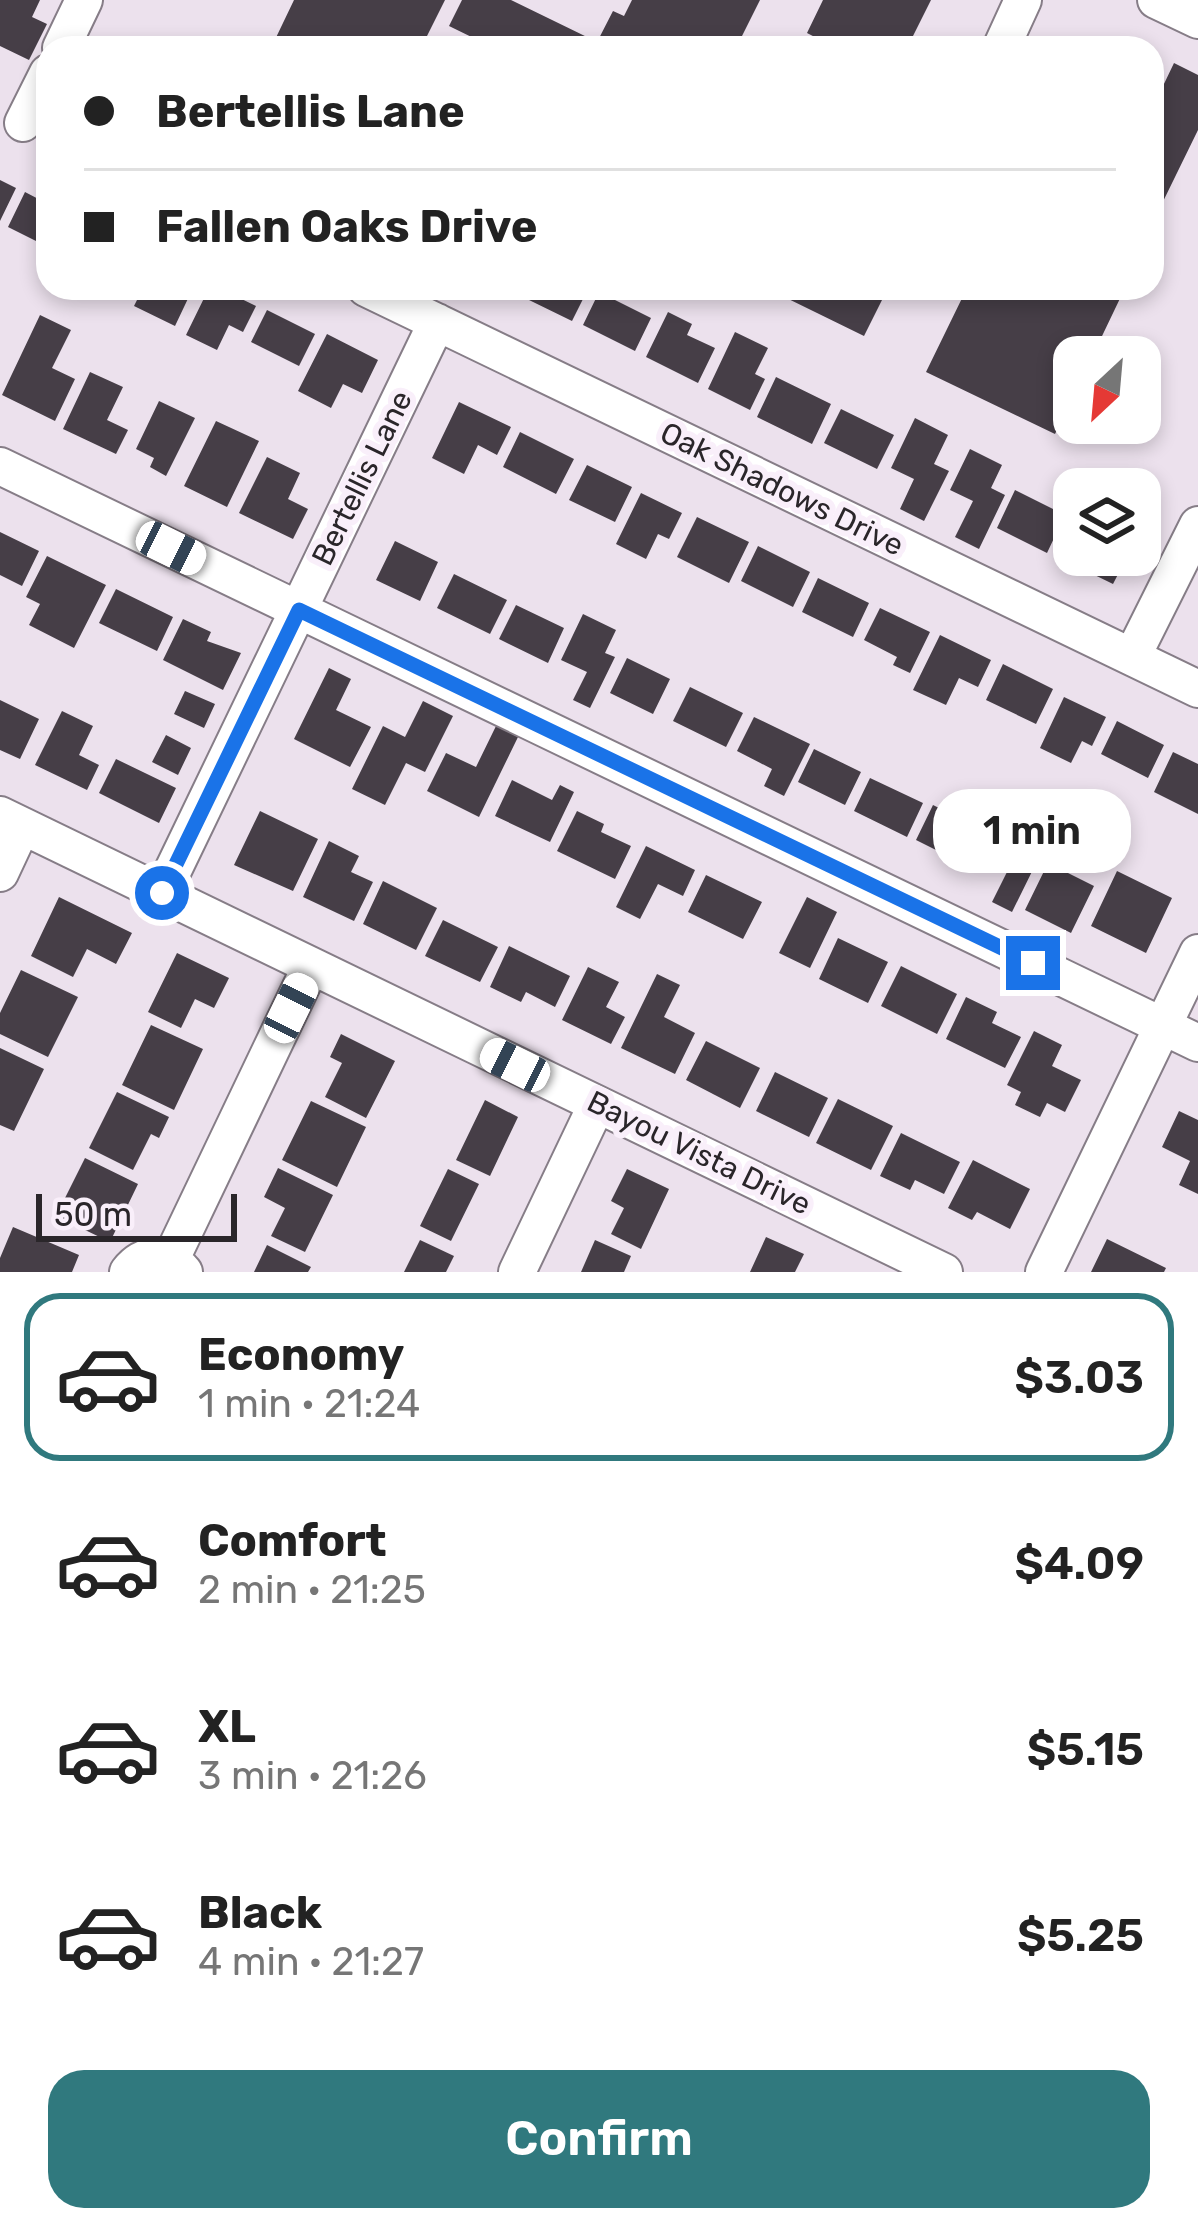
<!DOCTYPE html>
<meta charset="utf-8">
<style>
:root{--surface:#fff;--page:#f6f6f6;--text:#222;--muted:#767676;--line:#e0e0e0;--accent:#30797e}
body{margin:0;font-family:Rubik,sans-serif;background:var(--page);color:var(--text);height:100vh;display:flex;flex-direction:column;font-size:45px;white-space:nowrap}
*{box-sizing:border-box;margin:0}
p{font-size:39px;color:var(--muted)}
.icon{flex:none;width:66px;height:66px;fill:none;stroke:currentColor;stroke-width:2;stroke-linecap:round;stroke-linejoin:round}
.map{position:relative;height:1272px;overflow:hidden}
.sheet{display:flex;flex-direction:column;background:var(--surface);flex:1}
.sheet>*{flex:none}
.guide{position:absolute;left:36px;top:36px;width:1128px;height:264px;border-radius:36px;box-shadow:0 6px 18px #0003;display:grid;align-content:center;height:264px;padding:0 48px;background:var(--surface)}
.needle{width:78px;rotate:206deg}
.controls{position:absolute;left:1053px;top:336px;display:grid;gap:24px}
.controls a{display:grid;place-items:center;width:108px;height:108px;border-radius:24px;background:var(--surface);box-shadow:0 6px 18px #0003;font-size:60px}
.scale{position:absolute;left:36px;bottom:30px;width:201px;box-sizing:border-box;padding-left:12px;border:6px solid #2a262a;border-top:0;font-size:33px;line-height:42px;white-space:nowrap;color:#2a262a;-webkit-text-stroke:9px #f9effa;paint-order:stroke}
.end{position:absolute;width:54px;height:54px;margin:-27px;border:15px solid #1a73e8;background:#fff;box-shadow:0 0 0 6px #fff}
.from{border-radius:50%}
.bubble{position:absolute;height:84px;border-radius:36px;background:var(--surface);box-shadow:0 6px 18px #0003;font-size:39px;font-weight:600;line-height:84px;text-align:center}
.car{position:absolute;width:36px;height:72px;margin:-36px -18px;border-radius:15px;box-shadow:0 0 9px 3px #0007;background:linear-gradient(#fff 24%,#345 0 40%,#fff 0 76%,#345 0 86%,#fff 0)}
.guide b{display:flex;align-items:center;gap:42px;height:114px;font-size:45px}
.guide b+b{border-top:3px solid var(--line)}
.guide i{width:30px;height:30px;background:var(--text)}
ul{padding:21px 0 0;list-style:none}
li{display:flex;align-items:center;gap:36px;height:168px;margin:0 24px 18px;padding:0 24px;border:6px solid transparent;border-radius:36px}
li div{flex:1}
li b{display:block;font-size:45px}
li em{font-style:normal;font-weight:600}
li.current{border-color:var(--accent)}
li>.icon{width:108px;height:108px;stroke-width:1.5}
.primary-button{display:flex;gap:24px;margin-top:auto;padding:24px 48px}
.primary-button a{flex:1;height:138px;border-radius:36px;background:var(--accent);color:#fff;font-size:48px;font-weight:600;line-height:138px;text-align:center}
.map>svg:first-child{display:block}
.building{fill:#463e47}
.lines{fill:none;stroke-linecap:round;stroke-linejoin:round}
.minor-casing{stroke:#867d87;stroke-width:40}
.minor{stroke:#fff;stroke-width:36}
.route{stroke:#1a73e8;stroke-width:15}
.labels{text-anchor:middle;stroke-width:12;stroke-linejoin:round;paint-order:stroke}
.street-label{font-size:30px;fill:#2a262a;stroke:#f9effa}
</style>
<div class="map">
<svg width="1198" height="1272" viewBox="0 0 1198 1272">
<rect width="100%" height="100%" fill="#ece1ed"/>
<path class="building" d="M0,0H40L32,17L47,24L29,60L0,46Z
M294,0H445L421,48H271Z
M462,0H511L589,38L584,48H494L449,26Z
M632,0H760L736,48H594L613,11L624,16Z
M823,0H931L907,48H836L807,33Z
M1174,63L1198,75V130L1152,224V109Z
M0,180L16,188L0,221Z
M25,192L48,204V247L8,227Z
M143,288H193L175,326L134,306Z
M209,288H219L256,306L243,332L229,325L217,350L186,335Z
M534,288H577L586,293L572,321L529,300Z
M766,288H888L864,336Z
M967,288H1125L1092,357H1074V394L1055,434L926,372Z
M599,292L651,318L635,351L583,325Z
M267,310L315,334L299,366L251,342Z
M668,312L692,324L687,335L715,348L698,383L646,357Z
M40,315L71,330L52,368L75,379L55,421L2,395Z
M735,332L768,348L755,374L765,379L750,410L708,389Z
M327,334L378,360L362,393L343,384L331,408L298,391Z
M90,372L123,387L107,420L128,430L116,454L63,429Z
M776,377L831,404L812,444L757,417Z
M159,401L195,418L166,476L150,467L154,458L136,449Z
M459,402L511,427L497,455L478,445L464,474L432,458Z
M841,409L894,435L877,469L824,443Z
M915,418L948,435L934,464L949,471L924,521L900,509L914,479L891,468Z
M216,421L259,441L227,507L184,486Z
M520,432L574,459L556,494L503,467Z
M970,449L1002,465L991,488L1005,495L979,549L955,537L973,501L950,490Z
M267,457L300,473L288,499L308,509L293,539L239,513Z
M587,465L632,487L615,522L569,500Z
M1015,490L1065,515L1047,553L997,528Z
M641,493L682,513L669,539L658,534L646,559L616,544Z
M697,517L749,542L729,583L677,557Z
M0,532L39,551L22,586L0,575Z
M395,541L438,562L420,601L376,580Z
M1074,545V555H1128L1113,584L1066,561Z
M758,546L810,572L793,607L741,581Z
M47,556L106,585L74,648L29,625L40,604L26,597Z
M454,574L507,600L490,634L437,608Z
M818,578L869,603L853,637L802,612Z
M116,589L173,617L157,651L99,623Z
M516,605L564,628L548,663L499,639Z
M880,608L930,632L910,673L893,665L897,657L864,640Z
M583,614L616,630L605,653L615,657L590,708L573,700L587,672L561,660Z
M183,619L211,632L207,641L241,653L223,690L163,660Z
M940,635L991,660L978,687L959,678L946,705L913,690Z
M627,658L670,679L653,714L610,693Z
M1003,664L1053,689L1036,724L986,700Z
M329,668L351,679L336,710L371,727L350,767L294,739Z
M690,687L743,713L726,747L673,721Z
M185,691L215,704L204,728L174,714Z
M1064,697L1106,717L1092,746L1082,741L1071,763L1040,748Z
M0,700L39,719L20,759L0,750Z
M423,701L453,716L425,772L406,763L385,805L352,789L383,726L405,737Z
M62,711L93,726L79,755L99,765L87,790L35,765Z
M754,717L810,744L784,796L764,786L772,769L737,751Z
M1117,721L1164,745L1148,778L1101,754Z
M496,726L518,737L479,817L427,791L446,753L476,767Z
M166,735L191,748L178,775L152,762Z
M814,749L861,772L845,805L798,782Z
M1173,752L1198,764V814L1154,792Z
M116,759L176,788L159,823L99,793Z
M870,778L923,803L907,837L854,811Z
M512,780L552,800L560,785L574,792L550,842L495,816Z
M933,805L985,831L968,866L916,840Z
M260,811L318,839L293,891L234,865Z
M577,811L604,824L601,832L631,846L615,879L557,851Z
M1004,818L1048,839L1012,912L992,902L1008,870L984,858Z
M329,841L359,856L351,872L373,882L354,921L303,897Z
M646,846L695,870L683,896L658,884L640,919L616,907Z
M1048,863L1094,886L1071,933L1025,910Z
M1117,871L1172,898L1146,953L1091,926Z
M706,875L762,902L743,939L688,912Z
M383,881L437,908L416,950L363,924Z
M59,897L132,933L116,964L87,949L73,977L31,956Z
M807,897L837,912L810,968L779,953Z
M443,920L498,947L480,982L425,956Z
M838,938L888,962L868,1003L819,979Z
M509,946L570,976L555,1007L526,992L521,1002L490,987Z
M177,953L229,978L214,1008L195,999L181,1028L148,1012Z
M901,966L957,994L937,1034L881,1006Z
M588,967L619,982L606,1007L625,1017L611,1044L562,1020Z
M21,970L78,997L48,1057L0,1034V1013Z
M657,974L680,985L664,1017L695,1033L675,1074L621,1048Z
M966,997L997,1012L992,1023L1021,1037L1005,1068L946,1039Z
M151,1025L203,1049L174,1110L122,1085Z
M1034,1031L1062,1045L1052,1066L1081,1080L1065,1112L1047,1103L1040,1117L1015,1105L1021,1092L1007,1085Z
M341,1034L395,1061L366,1118L325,1097L342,1063L330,1057Z
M706,1041L760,1068L740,1108L686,1080Z
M0,1048L44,1069L14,1131L0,1125Z
M775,1072L828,1098L809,1137L756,1111Z
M117,1092L169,1117L159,1138L151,1134L133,1170L89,1148Z
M838,1099L893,1126L871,1170L816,1143Z
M485,1100L518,1117L490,1176L456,1160Z
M311,1101L366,1127L337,1187L282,1160Z
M1179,1111L1198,1120V1194L1179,1185L1190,1161L1162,1147Z
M901,1133L960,1162L944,1194L915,1180L910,1190L880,1176Z
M85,1158L138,1184L110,1242L56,1216Z
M973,1160L1030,1189L1010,1229L977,1212L972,1220L948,1208Z
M278,1168L333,1195L305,1252L271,1236L285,1208L264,1197Z
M448,1169L479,1184L451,1241L420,1226Z
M627,1169L669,1189L641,1249L611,1234L624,1208L611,1201Z
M13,1227L79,1255L72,1272H0V1258Z
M766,1237L804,1254L795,1272H750Z
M1107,1239L1166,1268L1164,1272H1091Z
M420,1240L454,1256L446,1272H404Z
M595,1240L631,1256L624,1272H581Z
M267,1245L311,1267L308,1272H254Z"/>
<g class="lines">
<defs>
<path id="minor" d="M1156,0L1198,20
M61,48L84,0
M1001,48L1023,0
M23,123L48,73
M366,288L1198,689
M0,466L1198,1043
M1132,657L1198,525
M0,815L944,1272
M0,873L22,826
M162,893L437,322
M171,1259L311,966
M128,1272C144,1251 168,1253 184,1272
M517,1272L597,1104
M1044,1272L1198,953"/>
</defs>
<use href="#minor" class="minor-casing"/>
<use href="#minor" class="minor"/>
</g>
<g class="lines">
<path class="route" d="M162,893L299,610L1033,963"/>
</g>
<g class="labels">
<g class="street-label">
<text transform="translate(362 478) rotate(-64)" y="10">Bertellis Lane</text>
<text transform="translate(782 489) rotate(26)" y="10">Oak Shadows Drive</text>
<text transform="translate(699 1153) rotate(26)" y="10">Bayou Vista Drive</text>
</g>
</g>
</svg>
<div class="controls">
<a><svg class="needle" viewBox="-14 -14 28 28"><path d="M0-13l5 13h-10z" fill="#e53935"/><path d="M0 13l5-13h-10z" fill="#767676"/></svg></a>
<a><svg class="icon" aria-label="layers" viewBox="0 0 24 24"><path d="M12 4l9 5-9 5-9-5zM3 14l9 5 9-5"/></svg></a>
</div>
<div class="scale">50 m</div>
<i class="end from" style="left:162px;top:893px"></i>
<i class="end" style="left:1033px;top:963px"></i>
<div class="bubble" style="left:933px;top:789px;width:198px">1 min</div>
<i class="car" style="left:171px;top:548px;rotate:116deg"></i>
<i class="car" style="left:291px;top:1008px;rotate:26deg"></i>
<i class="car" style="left:515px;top:1065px;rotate:296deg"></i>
<div class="guide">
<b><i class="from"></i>Bertellis Lane</b>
<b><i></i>Fallen Oaks Drive</b>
</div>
</div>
<section class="sheet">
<ul>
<li class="current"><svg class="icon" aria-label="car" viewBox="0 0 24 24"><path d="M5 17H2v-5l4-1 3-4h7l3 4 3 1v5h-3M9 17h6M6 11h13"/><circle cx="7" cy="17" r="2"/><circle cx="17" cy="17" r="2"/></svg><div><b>Economy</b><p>1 min · 21:24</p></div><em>$3.03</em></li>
<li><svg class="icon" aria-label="car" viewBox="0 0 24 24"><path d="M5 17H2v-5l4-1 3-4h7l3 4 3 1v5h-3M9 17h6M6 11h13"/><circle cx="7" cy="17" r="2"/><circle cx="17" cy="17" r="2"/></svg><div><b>Comfort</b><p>2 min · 21:25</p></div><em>$4.09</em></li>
<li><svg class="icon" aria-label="car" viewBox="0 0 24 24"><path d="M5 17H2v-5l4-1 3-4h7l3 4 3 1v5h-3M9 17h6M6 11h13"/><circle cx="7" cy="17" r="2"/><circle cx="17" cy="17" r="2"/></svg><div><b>XL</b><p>3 min · 21:26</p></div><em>$5.15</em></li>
<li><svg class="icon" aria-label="car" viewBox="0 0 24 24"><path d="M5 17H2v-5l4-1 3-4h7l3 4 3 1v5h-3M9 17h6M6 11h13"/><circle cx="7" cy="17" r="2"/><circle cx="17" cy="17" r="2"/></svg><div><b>Black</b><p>4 min · 21:27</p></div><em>$5.25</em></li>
</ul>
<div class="primary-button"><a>Confirm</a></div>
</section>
